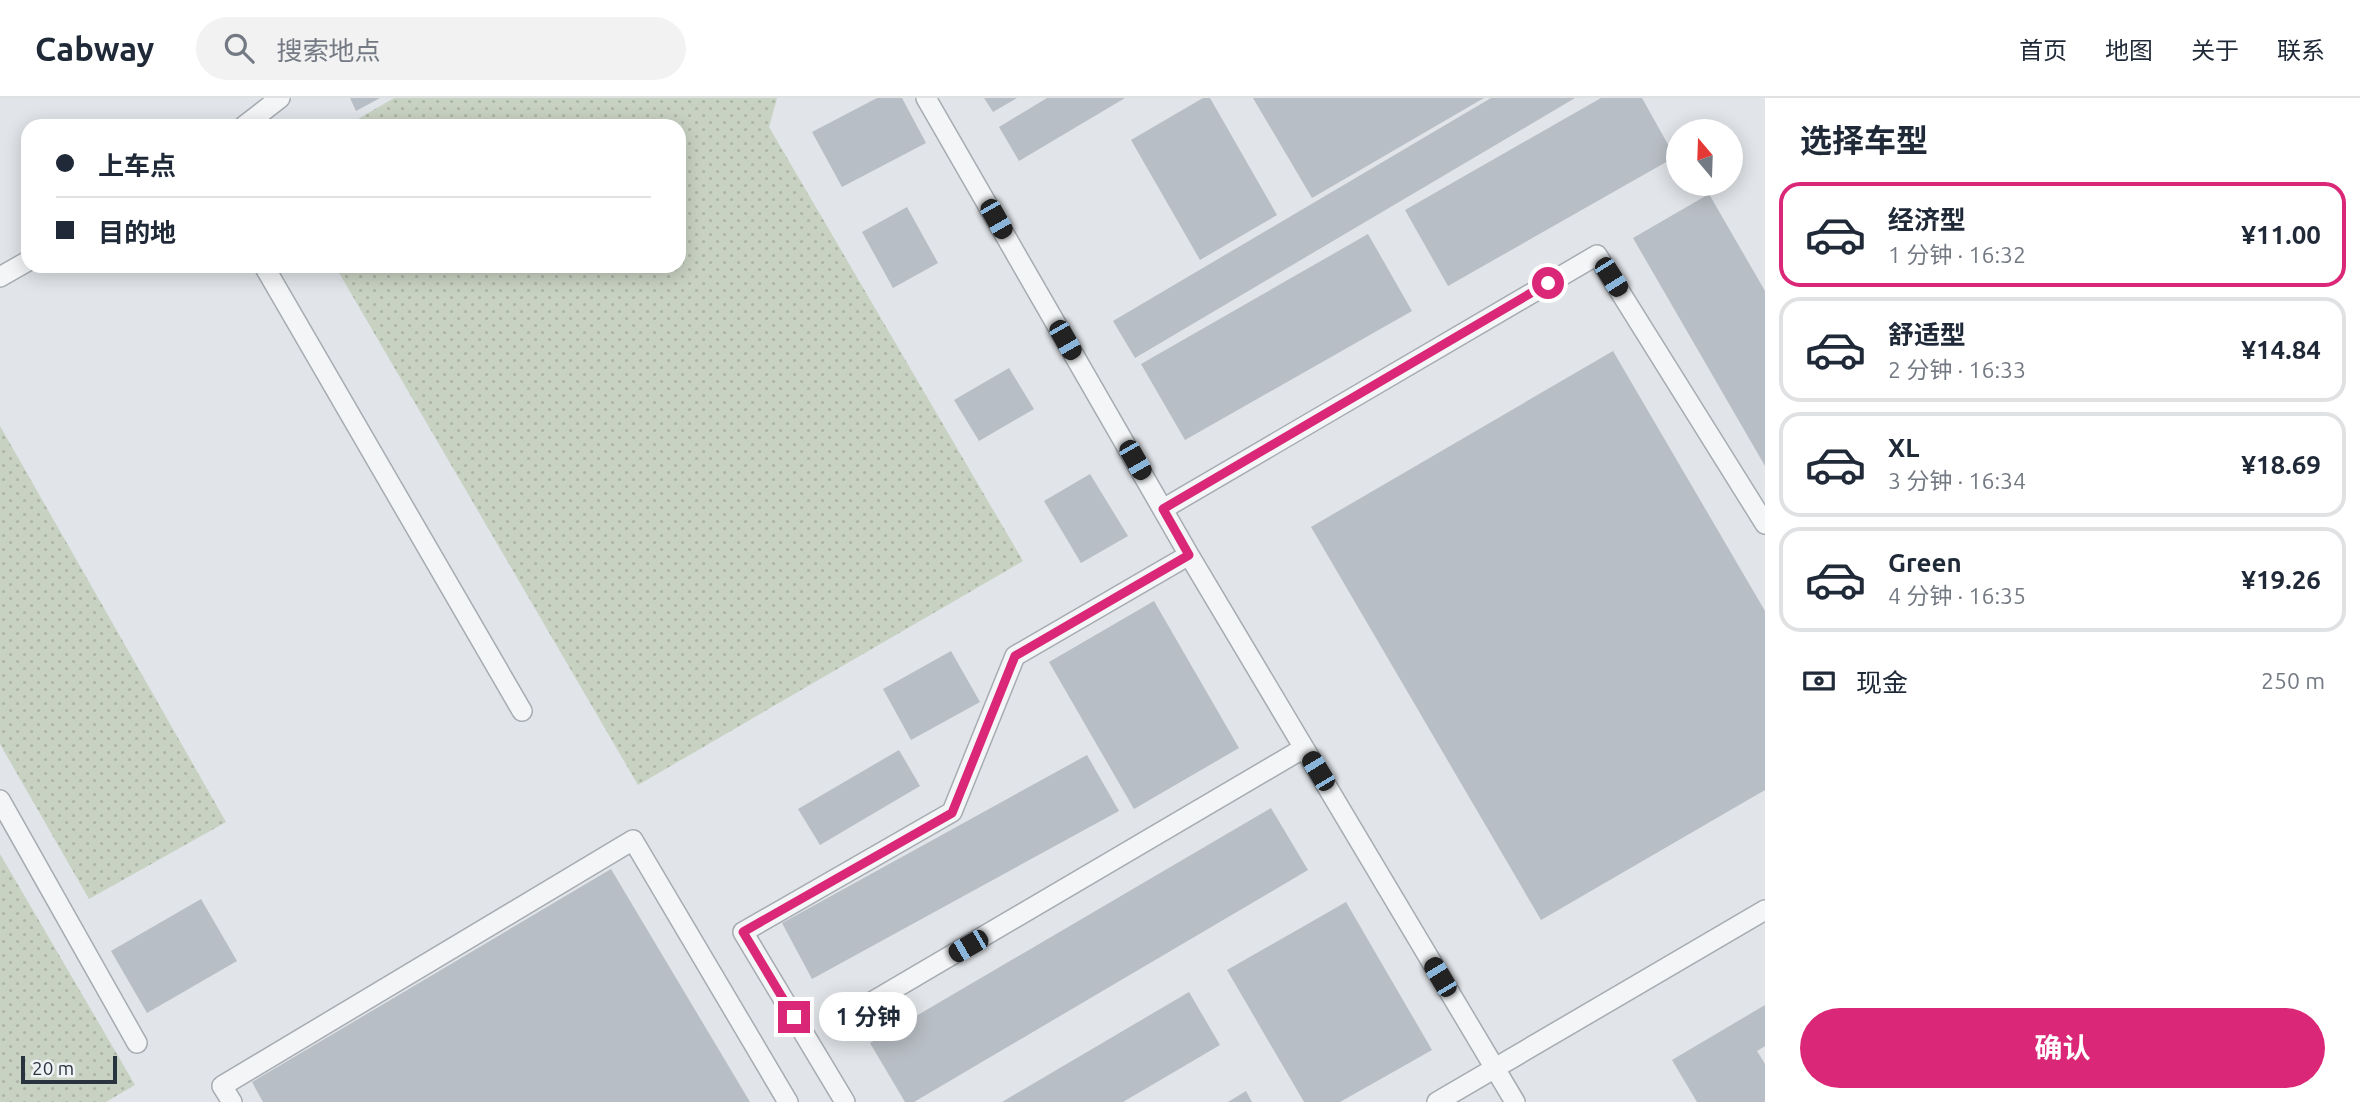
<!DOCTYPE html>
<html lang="zh">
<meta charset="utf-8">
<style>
:root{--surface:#fff;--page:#f2f2f3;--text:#1f2937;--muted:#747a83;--line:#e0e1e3;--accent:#db2777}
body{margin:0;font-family:Ubuntu,"Noto Sans SC",sans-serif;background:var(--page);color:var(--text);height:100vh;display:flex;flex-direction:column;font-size:26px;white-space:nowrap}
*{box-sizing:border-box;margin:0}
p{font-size:23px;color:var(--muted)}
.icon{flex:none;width:38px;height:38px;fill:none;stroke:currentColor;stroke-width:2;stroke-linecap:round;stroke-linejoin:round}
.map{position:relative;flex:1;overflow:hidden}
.drawer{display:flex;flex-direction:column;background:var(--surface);width:595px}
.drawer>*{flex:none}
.banner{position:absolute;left:21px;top:21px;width:665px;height:154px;border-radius:21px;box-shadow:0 4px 18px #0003;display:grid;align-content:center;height:154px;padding:0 35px;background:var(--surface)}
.needle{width:46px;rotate:341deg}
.controls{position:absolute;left:1666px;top:21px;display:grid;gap:14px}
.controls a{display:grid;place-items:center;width:77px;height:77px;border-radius:50%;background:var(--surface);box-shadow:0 4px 18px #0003;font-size:35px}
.scale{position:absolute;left:21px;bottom:18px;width:96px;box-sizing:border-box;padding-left:7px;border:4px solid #2a343f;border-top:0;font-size:19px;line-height:24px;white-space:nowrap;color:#2a343f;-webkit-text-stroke:5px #f0f3f6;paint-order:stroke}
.end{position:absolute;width:32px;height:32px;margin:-16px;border:9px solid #db2777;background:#fff;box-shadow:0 0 0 4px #fff}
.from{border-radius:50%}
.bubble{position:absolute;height:49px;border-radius:24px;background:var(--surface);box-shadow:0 4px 18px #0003;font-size:23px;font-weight:700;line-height:49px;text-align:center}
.car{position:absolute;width:21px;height:42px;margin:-21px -10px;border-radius:9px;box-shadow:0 0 5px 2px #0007;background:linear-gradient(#222 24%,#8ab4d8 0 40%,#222 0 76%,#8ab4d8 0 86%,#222 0)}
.banner b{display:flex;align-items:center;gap:24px;height:66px;font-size:26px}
.banner b+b{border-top:2px solid var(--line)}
.banner i{width:18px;height:18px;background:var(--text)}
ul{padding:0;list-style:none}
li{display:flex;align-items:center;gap:21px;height:105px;margin:0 14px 10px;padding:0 21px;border:4px solid var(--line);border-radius:21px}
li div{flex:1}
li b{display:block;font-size:26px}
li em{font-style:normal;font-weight:700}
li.current{border-color:var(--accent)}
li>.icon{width:63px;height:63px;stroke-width:1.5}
h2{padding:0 35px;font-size:32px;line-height:84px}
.pay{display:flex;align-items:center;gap:18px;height:77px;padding:0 35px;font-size:26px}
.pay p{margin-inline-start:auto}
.cta{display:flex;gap:14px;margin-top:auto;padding:14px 35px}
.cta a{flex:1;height:80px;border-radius:42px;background:var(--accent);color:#fff;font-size:28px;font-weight:700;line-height:80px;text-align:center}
header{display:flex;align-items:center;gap:42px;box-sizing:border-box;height:98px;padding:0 35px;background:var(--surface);border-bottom:2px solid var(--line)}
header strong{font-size:33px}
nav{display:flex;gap:38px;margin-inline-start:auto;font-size:24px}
.search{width:490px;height:63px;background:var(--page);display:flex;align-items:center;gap:18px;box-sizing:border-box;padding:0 24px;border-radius:38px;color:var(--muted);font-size:26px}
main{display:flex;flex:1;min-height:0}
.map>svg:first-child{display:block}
.grass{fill:url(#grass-dots)}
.building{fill:#b8bec5}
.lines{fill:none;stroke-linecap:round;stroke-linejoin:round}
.service-casing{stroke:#a6acb2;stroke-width:22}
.service{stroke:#f3f5f7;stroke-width:19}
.route{stroke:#db2777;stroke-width:9}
</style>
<header>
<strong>Cabway</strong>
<div class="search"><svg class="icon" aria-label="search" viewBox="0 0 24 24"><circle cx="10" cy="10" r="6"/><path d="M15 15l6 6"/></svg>搜索地点</div>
<nav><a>首页</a><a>地图</a><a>关于</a><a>联系</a></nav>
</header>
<main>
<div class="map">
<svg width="1765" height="1004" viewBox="0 0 1765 1004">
<defs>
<pattern id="grass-dots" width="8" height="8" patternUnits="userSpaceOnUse" patternTransform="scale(1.75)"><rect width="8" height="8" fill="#c8d2c2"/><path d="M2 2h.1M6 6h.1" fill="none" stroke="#acb5a8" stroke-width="1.8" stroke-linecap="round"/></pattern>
</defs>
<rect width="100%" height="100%" fill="#e1e4e8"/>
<path class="grass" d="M394,0H777L769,29L1023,463L638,687L335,168H679V28H346Z
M0,328L226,724L89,801L0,646Z
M0,756L135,987L106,1004H0Z"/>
<path class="building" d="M350,0H380L356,13Z
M877,0H902L926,45L842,89L812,34Z
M984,0H1017L993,14Z
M1047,0H1125L1019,63L999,29Z
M1203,0H1210L1277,117L1200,162L1131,42Z
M1253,0H1484L1312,100Z
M1491,0H1575L1135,260L1113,223Z
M1601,0H1642L1675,59L1448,188L1405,112Z
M1709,96L1765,193V368L1633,140Z
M907,109L938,165L893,190L862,134Z
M1368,136L1412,213L1185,342L1141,266Z
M1613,253L1765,513V692L1541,822L1311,429Z
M1009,270L1034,311L979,343L954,302Z
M1090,376L1128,438L1081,465L1044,403Z
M1154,503L1239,650L1134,711L1049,564Z
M951,553L980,604L911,642L883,591Z
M899,652L920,688L820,747L798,711Z
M1087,657L1119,713L812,881L782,825Z
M1271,710L1308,772L914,1004H905L870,945Z
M611,771L750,1004H263L252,984Z
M201,801L237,863L147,915L111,853Z
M1346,804L1432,952L1340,1004H1304L1227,872Z
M1189,894L1220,947L1123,1004H1002Z
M1765,907V948L1757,953L1765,966V1004H1697L1672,962Z
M1246,993L1252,1004H1228Z"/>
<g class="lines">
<defs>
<path id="service" d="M926,0L1189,457L1515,1004
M244,28L280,0
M264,168L522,613
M0,179L28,163
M1163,411L1597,157L1765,426
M0,702L137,945
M848,918L1304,650
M232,1004L222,988L633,742L788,1004
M845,1004L743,834L952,714L1015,558L1189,457
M1437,1004L1765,812"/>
</defs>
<use href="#service" class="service-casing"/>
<use href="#service" class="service"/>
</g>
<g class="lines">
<path class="route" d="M794,919L743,834L952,715L1015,558L1189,457L1163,411L1548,185"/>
</g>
</svg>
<div class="controls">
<a><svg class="needle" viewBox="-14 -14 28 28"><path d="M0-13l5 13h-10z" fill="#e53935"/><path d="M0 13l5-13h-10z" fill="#747a83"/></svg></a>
</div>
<div class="scale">20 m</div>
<i class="end from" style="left:1548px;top:185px"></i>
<i class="end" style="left:794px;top:919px"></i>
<div class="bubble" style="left:819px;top:894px;width:98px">1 分钟</div>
<i class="car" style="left:996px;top:121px;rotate:150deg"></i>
<i class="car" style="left:1611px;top:179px;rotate:148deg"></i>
<i class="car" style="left:1065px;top:242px;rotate:150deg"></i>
<i class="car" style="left:1135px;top:362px;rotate:150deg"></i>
<i class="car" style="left:1318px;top:673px;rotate:329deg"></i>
<i class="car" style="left:968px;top:848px;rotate:240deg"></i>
<i class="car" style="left:1440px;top:879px;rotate:329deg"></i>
<div class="banner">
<b><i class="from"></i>上车点</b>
<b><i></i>目的地</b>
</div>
</div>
<section class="drawer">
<h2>选择车型</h2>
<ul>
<li class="current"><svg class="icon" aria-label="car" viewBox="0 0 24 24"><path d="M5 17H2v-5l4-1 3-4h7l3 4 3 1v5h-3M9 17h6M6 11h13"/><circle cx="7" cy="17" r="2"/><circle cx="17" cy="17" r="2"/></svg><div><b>经济型</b><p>1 分钟 · 16:32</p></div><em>¥11.00</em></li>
<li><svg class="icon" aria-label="car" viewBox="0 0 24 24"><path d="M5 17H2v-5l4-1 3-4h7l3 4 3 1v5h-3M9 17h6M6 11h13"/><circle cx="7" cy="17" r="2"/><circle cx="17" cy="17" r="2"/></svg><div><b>舒适型</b><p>2 分钟 · 16:33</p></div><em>¥14.84</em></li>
<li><svg class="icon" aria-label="car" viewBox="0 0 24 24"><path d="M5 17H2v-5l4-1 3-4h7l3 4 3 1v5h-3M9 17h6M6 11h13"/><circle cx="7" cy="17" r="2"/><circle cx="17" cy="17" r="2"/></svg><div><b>XL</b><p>3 分钟 · 16:34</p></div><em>¥18.69</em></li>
<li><svg class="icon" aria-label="car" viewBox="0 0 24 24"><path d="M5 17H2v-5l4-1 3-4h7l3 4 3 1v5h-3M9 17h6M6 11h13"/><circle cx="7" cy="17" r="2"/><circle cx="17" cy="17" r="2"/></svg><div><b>Green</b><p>4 分钟 · 16:35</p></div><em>¥19.26</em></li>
</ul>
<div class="pay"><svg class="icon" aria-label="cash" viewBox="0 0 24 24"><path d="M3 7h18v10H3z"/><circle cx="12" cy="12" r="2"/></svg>现金<p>250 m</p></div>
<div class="cta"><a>确认</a></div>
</section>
</main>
